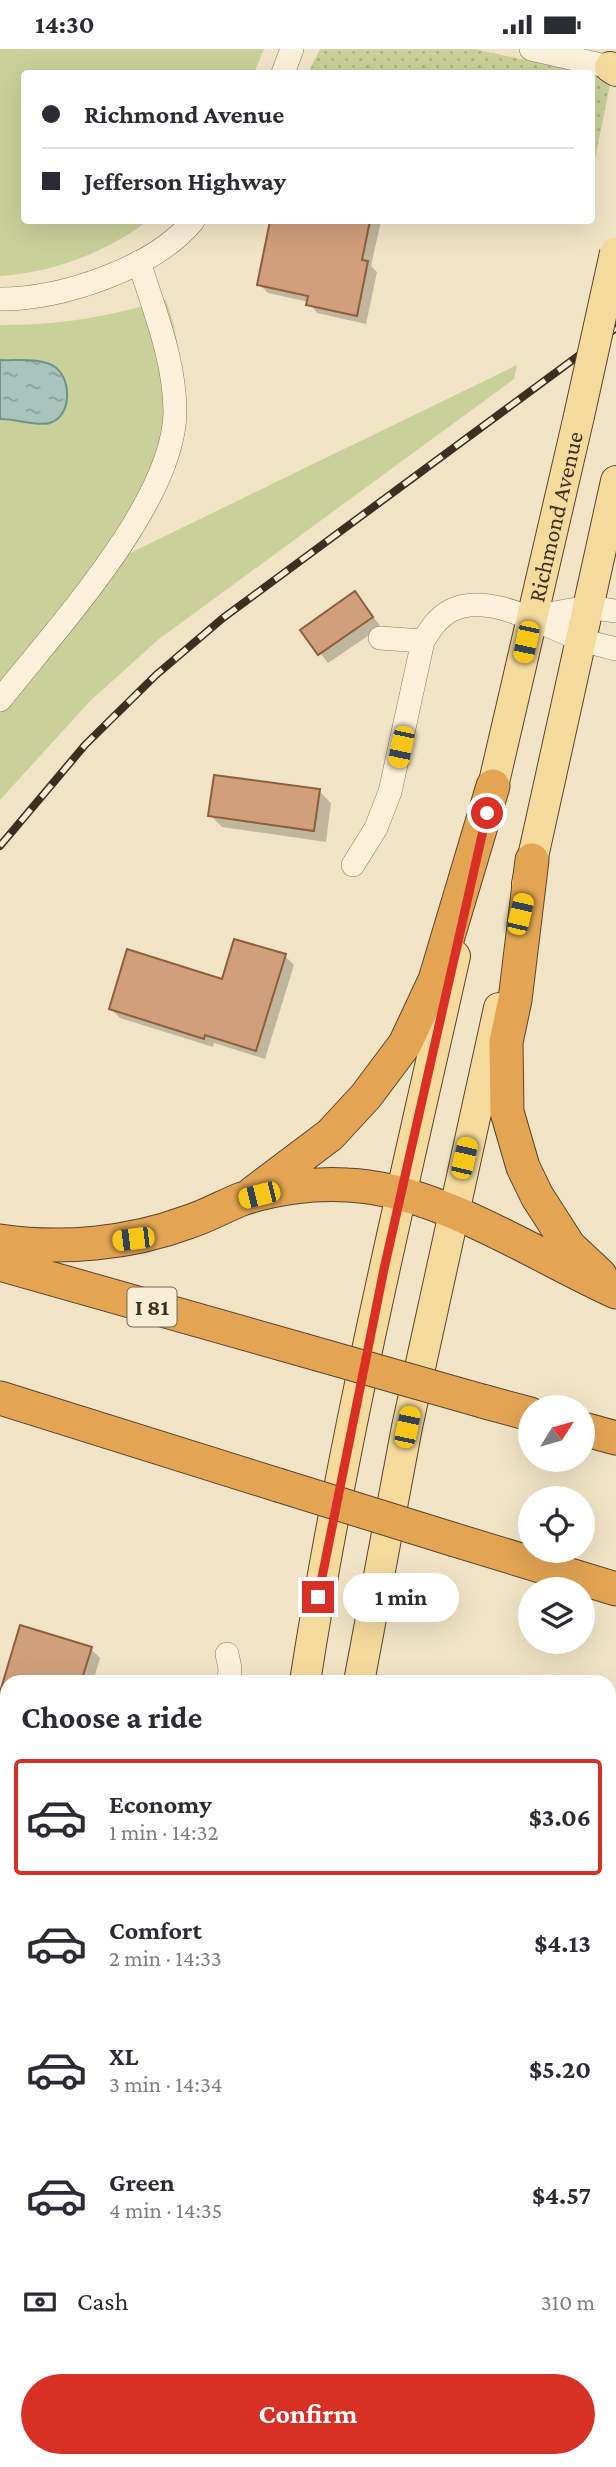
<!DOCTYPE html>
<meta charset="utf-8">
<style>
:root{--surface:#fff;--page:#f2f2f3;--text:#2b2b33;--muted:#7c7c81;--line:#e1e1e2;--accent:#d93025}
body{margin:0;font-family:"Crimson Pro",serif;background:var(--page);color:var(--text);height:100vh;display:flex;flex-direction:column;font-size:26px;white-space:nowrap}
*{box-sizing:border-box;margin:0}
p{font-size:23px;color:var(--muted)}
.icon{flex:none;width:38px;height:38px;fill:none;stroke:currentColor;stroke-width:2;stroke-linecap:round;stroke-linejoin:round}
.map{position:relative;flex:1;overflow:hidden}
.drawer{position:absolute;left:0px;top:1626px;width:616px;height:793px;display:flex;flex-direction:column;background:var(--surface);border-radius:21px 21px 0 0;box-shadow:0 7px 28px #0002}
.drawer>*{flex:none}
.hud{position:absolute;left:21px;top:21px;width:574px;height:154px;border-radius:7px;box-shadow:0 7px 28px #0002;display:grid;align-content:center;height:154px;padding:0 21px;background:var(--surface)}
.needle{width:46px;rotate:53deg}
.fabs{position:absolute;left:518px;top:1346px;display:grid;gap:14px}
.fabs a{display:grid;place-items:center;width:77px;height:77px;border-radius:50%;background:var(--surface);box-shadow:0 7px 28px #0002;font-size:35px}
.end{position:absolute;width:32px;height:32px;margin:-16px;border:9px solid #d93025;background:#fff;box-shadow:0 0 0 4px #fff}
.from{border-radius:50%}
.bubble{position:absolute;height:49px;border-radius:24px;background:var(--surface);box-shadow:0 7px 28px #0002;font-size:23px;font-weight:700;line-height:49px;text-align:center}
.car{position:absolute;width:21px;height:42px;margin:-21px -10px;border-radius:9px;box-shadow:0 0 5px 2px #0007;background:linear-gradient(#f5c518 24%,#345 0 40%,#f5c518 0 76%,#345 0 86%,#f5c518 0)}
.hud b{display:flex;align-items:center;gap:24px;height:66px;font-size:26px}
.hud b+b{border-top:2px solid var(--line)}
.hud i{width:18px;height:18px;background:var(--text)}
ul{padding:0;list-style:none}
li{display:flex;align-items:center;gap:21px;height:116px;margin:0 14px 10px;padding:0 7px;border:4px solid transparent;border-radius:7px}
li div{flex:1}
li b{display:block;font-size:26px}
li em{font-style:normal;font-weight:700}
li.selected{border-color:var(--accent)}
li>.icon{width:63px;height:63px;stroke-width:1.5}
h2{padding:0 21px;font-size:32px;line-height:84px}
.pay{display:flex;align-items:center;gap:18px;height:77px;padding:0 21px;font-size:26px}
.pay p{margin-inline-start:auto}
.button{display:flex;gap:14px;margin-top:auto;padding:14px 21px}
.button a{flex:1;height:80px;border-radius:42px;background:var(--accent);color:#fff;font-size:28px;font-weight:700;line-height:80px;text-align:center}
.status{display:flex;justify-content:space-between;align-items:center;height:49px;padding:0 35px;background:var(--surface);direction:ltr}
.status svg{height:19px;fill:currentColor}
.map>svg:first-child{display:block}
.grass{fill:url(#grass-dots)}
.forest{fill:url(#forest-firs)}
.park{fill:#c9d099}
.water{fill:url(#water-ripples);stroke:#6e938a;stroke-width:2}
.shadow{fill:#0003}
.building{fill:#d19f7b;stroke:#8e5f3f;stroke-width:2}
.lines{fill:none;stroke-linecap:round;stroke-linejoin:round}
.minor-casing{stroke:#8e765b;stroke-width:24}
.major-casing{stroke:#5b442f;stroke-width:32}
.highway-casing{stroke:#5b442f;stroke-width:35}
.minor{stroke:#fbf1db;stroke-width:23}
.major{stroke:#f5da9d;stroke-width:30}
.highway{stroke:#e3a554;stroke-width:33}
.rail-casing{stroke:#3d2e1f;stroke-width:8}
.rail{stroke:#f8eed7;stroke-width:5;stroke-dasharray:16;stroke-linecap:butt}
.major-bridge-casing{stroke:#5b442f;stroke-width:32;stroke-linecap:butt}
.highway-bridge-casing{stroke:#5b442f;stroke-width:35;stroke-linecap:butt}
.major-bridge{stroke:#f5da9d;stroke-width:30}
.highway-bridge{stroke:#e3a554;stroke-width:33}
.route{stroke:#d93025;stroke-width:9}
.labels{text-anchor:middle;stroke-width:5;stroke-linejoin:round;paint-order:stroke}
.shield{fill:#f8eed7;stroke:#756856;stroke-width:2}
.shield-label{font-size:23px;font-weight:bold;fill:#3d2e1f}
.street-label{font-size:24px;fill:#3d2e1f;stroke:#f8eed7}
</style>
<div class="status"><b>14:30</b><svg viewBox="0 0 49 12"><path d="M0 12V9h3v3zM5 12V6h3v6zM10 12V3h3v9zM15 12V0h3v12zM26 1h20v11H26zM47 4h2v5h-2z"/></svg></div>
<div class="map">
<svg width="616" height="2418" viewBox="0 0 616 2418">
<defs>
<pattern id="grass-dots" width="8" height="8" patternUnits="userSpaceOnUse" patternTransform="scale(1.75)"><rect width="8" height="8" fill="#c9d099"/><path d="M2 2h.1M6 6h.1" fill="none" stroke="#aeb383" stroke-width="1.8" stroke-linecap="round"/></pattern>
<pattern id="forest-firs" width="22" height="20" patternUnits="userSpaceOnUse" patternTransform="scale(1.75)"><rect width="22" height="20" fill="#c9d099"/><path d="M5 1l3.5 6h-7zM16 11l3.5 6h-7z" fill="#aeb383"/></pattern>
<pattern id="water-ripples" width="26" height="14" patternUnits="userSpaceOnUse" patternTransform="scale(1.75)"><rect width="26" height="14" fill="#a8c4bc"/><path d="M2 4q2-2 4 0t4 0M15 11q2-2 4 0t4 0" fill="none" stroke="#8aa098"/></pattern>
</defs>
<rect width="100%" height="100%" fill="#f1e4c6"/>
<path class="grass" d="M320,0H474L585,24H308Z
M592,26L611,30L592,126Z"/>
<path class="forest" d="M616,2300V2418H384L386,2412H609V2303Z"/>
<path class="park" d="M0,0H264L254,24H24V172H148C104,204 55,223 0,227Z
M166,251L174,276L182,321L126,506L517,316L514,330L159,590L90,652L0,751V276C58,277 110,267 166,251Z"/>
<path class="water" d="M0,311C15,312 42,308 55,318C72,330 72,367 50,374C36,378 15,369 0,370Z"/>
<path class="shadow" d="M272,172H381L371,217L377,223L366,275L317,264L309,253L268,244L259,235Z
M355,544L381,578L328,614L302,581Z
M319,742L331,754L326,793L222,778L210,766Z
M285,907L294,916L265,1010L214,994L213,998L120,969L111,960L223,932Z
M21,1578L91,1600L100,1609L93,1633H7V1664L0,1657V1649Z
M0,1864L7,1865V1924L0,1922Z
M7,1960V2029L0,2028V1971Z
M0,2100L7,2110V2237L2,2238Z
M26,2412H99V2418H26Z"/>
<path class="building" d="M270,172H370L362,211L368,212L357,267L306,256L308,247L257,236Z
M355,542L373,568L318,606L300,581Z
M214,726L320,740L314,782L208,767Z
M234,890L286,905L256,1002L205,986L204,990L109,960L127,900L222,930Z
M20,1576L92,1598L81,1633H7V1659L0,1657V1643Z
M0,1862L7,1864V1915L0,1914Z
M4,1957L7,1958V2021L0,2019V1969Z
M0,2109L7,2129V2233L0,2228Z
M25,2412H86V2418H24Z"/>
<g class="lines">
<defs>
<path id="minor" d="M531,0L610,18
M283,24L292,0
M0,250C61,250 153,220 193,172
M531,568L588,558L616,562
M380,589L423,592
M0,651C55,581 174,454 175,363C175,311 154,261 139,213
M353,816L376,779L390,743L423,592C431,579 438,568 452,561C489,543 545,577 580,590C591,594 604,597 616,600
M227,1605L230,1619L229,1633
M122,2418L123,2412"/>
<g id="major">
<path d="M610,18L616,22"/>
<path id="s1" d="M488,759L579,367"/>
<path d="M527,835L616,432"/>
<path d="M305,1633C343,1389 401,1147 455,907"/>
<path d="M359,1633L407,1378L499,959"/>
<path d="M229,2418V2412"/>
<path d="M286,2418V2412"/>
</g>
<path id="highway" d="M532,811L515,951L506,993L507,1063L523,1118L537,1147L569,1197L600,1226
M253,1144L330,1086L366,1047L405,995L435,931L493,737
M0,1192C62,1201 129,1195 188,1173C207,1167 224,1157 242,1150C274,1139 313,1134 347,1136C436,1139 534,1206 616,1243
M0,1215L303,1301
M0,1349L278,1436
M482,1352L530,1365
M583,1380L616,1389
M455,1491L616,1540
M609,2084H616
M609,2233L616,2230
M309,2418L311,2412"/>
</defs>
<use href="#minor" class="minor-casing"/>
<use href="#major" class="major-casing"/>
<use href="#highway" class="highway-casing"/>
<use href="#minor" class="minor"/>
<use href="#major" class="major"/>
<use href="#highway" class="highway"/>
<defs>
<path id="rail" d="M0,797L85,696L156,626L223,569L616,279"/>
</defs>
<use href="#rail" class="rail-casing"/>
<use href="#rail" class="rail"/>
<defs>
<path id="major-bridge" d="M579,367L615,204"/>
<path id="highway-bridge" d="M303,1301L482,1352
M278,1436L455,1491"/>
</defs>
<use href="#major-bridge" class="major-bridge-casing"/>
<use href="#highway-bridge" class="highway-bridge-casing"/>
<use href="#major-bridge" class="major-bridge"/>
<use href="#highway-bridge" class="highway-bridge"/>
</g>
<g class="lines">
<path class="route" d="M318,1548L384,1220L487,764"/>
</g>
<g class="labels">
<rect class="shield" x="127.5" y="1238.5" width="49" height="39" rx="5"/>
<g class="shield-label">
<text x="152" y="1266">I 81</text>
</g>
<g class="street-label">
<text dy="8" stroke="none"><textPath href="#s1" startOffset="299">Richmond Avenue</textPath></text>
</g>
</g>
</svg>
<div class="fabs">
<a><svg class="needle" viewBox="-14 -14 28 28"><path d="M0-13l5 13h-10z" fill="#e53935"/><path d="M0 13l5-13h-10z" fill="#7c7c81"/></svg></a>
<a><svg class="icon" aria-label="locate" viewBox="0 0 24 24"><circle cx="12" cy="12" r="6"/><path d="M12 2v4M12 18v4M2 12h4M18 12h4"/></svg></a>
<a><svg class="icon" aria-label="layers" viewBox="0 0 24 24"><path d="M12 4l9 5-9 5-9-5zM3 14l9 5 9-5"/></svg></a>
</div>
<i class="end from" style="left:487px;top:764px"></i>
<i class="end" style="left:318px;top:1548px"></i>
<div class="bubble" style="left:343px;top:1524px;width:116px">1 min</div>
<i class="car" style="left:526px;top:593px;rotate:192deg"></i>
<i class="car" style="left:401px;top:698px;rotate:192deg"></i>
<i class="car" style="left:520px;top:865px;rotate:13deg"></i>
<i class="car" style="left:464px;top:1109px;rotate:13deg"></i>
<i class="car" style="left:259px;top:1146px;rotate:256deg"></i>
<i class="car" style="left:133px;top:1190px;rotate:263deg"></i>
<i class="car" style="left:407px;top:1378px;rotate:12deg"></i>
<div class="hud">
<b><i class="from"></i>Richmond Avenue</b>
<b><i></i>Jefferson Highway</b>
</div>
<section class="drawer">
<h2>Choose a ride</h2>
<ul>
<li class="selected"><svg class="icon" aria-label="car" viewBox="0 0 24 24"><path d="M5 17H2v-5l4-1 3-4h7l3 4 3 1v5h-3M9 17h6M6 11h13"/><circle cx="7" cy="17" r="2"/><circle cx="17" cy="17" r="2"/></svg><div><b>Economy</b><p>1 min · 14:32</p></div><em>$3.06</em></li>
<li><svg class="icon" aria-label="car" viewBox="0 0 24 24"><path d="M5 17H2v-5l4-1 3-4h7l3 4 3 1v5h-3M9 17h6M6 11h13"/><circle cx="7" cy="17" r="2"/><circle cx="17" cy="17" r="2"/></svg><div><b>Comfort</b><p>2 min · 14:33</p></div><em>$4.13</em></li>
<li><svg class="icon" aria-label="car" viewBox="0 0 24 24"><path d="M5 17H2v-5l4-1 3-4h7l3 4 3 1v5h-3M9 17h6M6 11h13"/><circle cx="7" cy="17" r="2"/><circle cx="17" cy="17" r="2"/></svg><div><b>XL</b><p>3 min · 14:34</p></div><em>$5.20</em></li>
<li><svg class="icon" aria-label="car" viewBox="0 0 24 24"><path d="M5 17H2v-5l4-1 3-4h7l3 4 3 1v5h-3M9 17h6M6 11h13"/><circle cx="7" cy="17" r="2"/><circle cx="17" cy="17" r="2"/></svg><div><b>Green</b><p>4 min · 14:35</p></div><em>$4.57</em></li>
</ul>
<div class="pay"><svg class="icon" aria-label="cash" viewBox="0 0 24 24"><path d="M3 7h18v10H3z"/><circle cx="12" cy="12" r="2"/></svg>Cash<p>310 m</p></div>
<div class="button"><a>Confirm</a></div>
</section>
</div>
